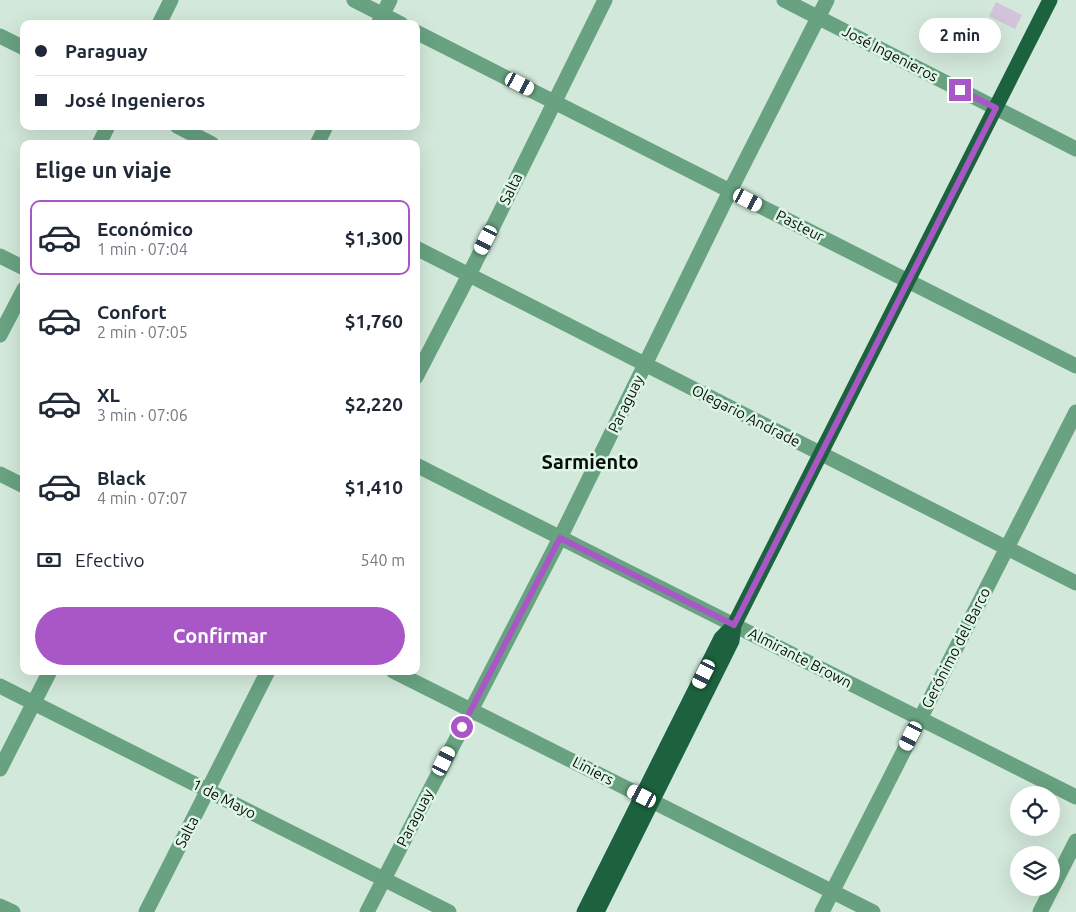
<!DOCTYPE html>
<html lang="es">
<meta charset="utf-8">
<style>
:root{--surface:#fff;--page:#f6f6f7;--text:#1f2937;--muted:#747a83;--line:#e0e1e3;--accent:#a957c7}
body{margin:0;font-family:Ubuntu,sans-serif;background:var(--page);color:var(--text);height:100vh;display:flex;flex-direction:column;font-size:19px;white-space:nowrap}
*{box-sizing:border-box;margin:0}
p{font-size:16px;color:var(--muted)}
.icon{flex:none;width:28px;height:28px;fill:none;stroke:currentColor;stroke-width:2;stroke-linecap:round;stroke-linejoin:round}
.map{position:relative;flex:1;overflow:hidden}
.sheet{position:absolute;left:20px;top:140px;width:400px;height:535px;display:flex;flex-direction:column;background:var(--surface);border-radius:10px;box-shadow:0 5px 20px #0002}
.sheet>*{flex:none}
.top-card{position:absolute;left:20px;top:20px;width:400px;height:110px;border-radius:10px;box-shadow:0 5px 20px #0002;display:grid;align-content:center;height:110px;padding:0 15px;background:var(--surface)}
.controls{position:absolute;left:1010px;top:786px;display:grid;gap:10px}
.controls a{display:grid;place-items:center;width:50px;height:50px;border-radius:50%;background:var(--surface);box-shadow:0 5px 20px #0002;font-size:25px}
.end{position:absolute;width:22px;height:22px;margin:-11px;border:6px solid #a957c7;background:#fff;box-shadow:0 0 0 2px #fff}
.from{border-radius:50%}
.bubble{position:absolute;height:35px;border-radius:18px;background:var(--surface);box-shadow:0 5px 20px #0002;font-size:16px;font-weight:600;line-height:35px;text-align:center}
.car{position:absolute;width:15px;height:30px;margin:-15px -8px;border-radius:6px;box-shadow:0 0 4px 1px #0007;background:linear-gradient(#fff 24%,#345 0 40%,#fff 0 76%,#345 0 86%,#fff 0)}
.top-card b{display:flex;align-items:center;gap:18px;height:48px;font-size:19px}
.top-card b+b{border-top:1px solid var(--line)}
.top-card i{width:12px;height:12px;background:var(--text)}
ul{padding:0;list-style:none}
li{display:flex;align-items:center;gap:15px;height:75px;margin:0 10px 8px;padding:0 5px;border:2px solid transparent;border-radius:10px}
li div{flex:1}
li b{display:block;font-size:19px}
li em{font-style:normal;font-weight:600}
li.selected{border-color:var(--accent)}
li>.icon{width:45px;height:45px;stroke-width:1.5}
h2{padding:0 15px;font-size:22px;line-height:60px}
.pay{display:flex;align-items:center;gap:12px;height:55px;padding:0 15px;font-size:19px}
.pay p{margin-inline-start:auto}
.action{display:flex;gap:10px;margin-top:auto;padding:10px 15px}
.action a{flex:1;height:58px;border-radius:30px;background:var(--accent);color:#fff;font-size:20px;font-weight:600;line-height:58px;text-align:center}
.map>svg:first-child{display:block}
.building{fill:#d3c5d9}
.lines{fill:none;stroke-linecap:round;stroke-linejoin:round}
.minor{stroke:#68a280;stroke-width:15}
.major{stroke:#1c623f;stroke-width:15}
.route{stroke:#a957c7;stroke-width:6}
.labels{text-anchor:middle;stroke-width:5;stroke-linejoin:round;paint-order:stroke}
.street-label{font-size:15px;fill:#080f0b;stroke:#dff6e7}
.district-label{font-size:20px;font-weight:bold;fill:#080f0b;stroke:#dff6e7}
</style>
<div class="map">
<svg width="1076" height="912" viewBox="0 0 1076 912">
<rect width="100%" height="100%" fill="#d2e8da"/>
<path class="building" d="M996,2L1022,15L1015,29L989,16Z"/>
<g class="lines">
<path class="minor" d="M354,0L401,24
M784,0L1076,149
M379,22L390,0
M159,24L171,0
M416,32L1076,366
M0,36L24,48
M177,126L212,144
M99,144L108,126
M317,144L326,126
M416,248L1076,583
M0,256L24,268
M0,335L24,289
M416,377L469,275L605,0
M416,465L1076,797
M0,474L24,486
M393,671L873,912
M0,686L449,912
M0,769L50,671
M0,906L13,912
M146,912L268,671
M367,912L560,538L730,191L827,0
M822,912L1076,412
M1040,912L1076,841"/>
<path class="major" d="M584,912L721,638L734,625L1050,0
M597,912L732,641L734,625"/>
</g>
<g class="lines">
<path class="route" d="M462,727L560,538L734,625L996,108L960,90"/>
</g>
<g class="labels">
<g class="street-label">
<text transform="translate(890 54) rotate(27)" y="5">José Ingenieros</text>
<text transform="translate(511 189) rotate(-64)" y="5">Salta</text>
<text transform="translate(800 226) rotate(27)" y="5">Pasteur</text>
<text transform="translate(626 404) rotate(-64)" y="5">Paraguay</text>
<text transform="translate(746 416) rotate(27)" y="5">Olegario Andrade</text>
<text transform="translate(956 648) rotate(-63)" y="5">Gerónimo del Barco</text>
<text transform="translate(800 658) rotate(27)" y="5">Almirante Brown</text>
<text transform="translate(593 771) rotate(27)" y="5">Liniers</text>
<text transform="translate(224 799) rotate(27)" y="5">1 de Mayo</text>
<text transform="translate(415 818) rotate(-63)" y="5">Paraguay</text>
<text transform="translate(187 832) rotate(-63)" y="5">Salta</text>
</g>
<g class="district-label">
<text x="590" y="469">Sarmiento</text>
</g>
</g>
</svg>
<div class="controls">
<a><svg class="icon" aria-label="locate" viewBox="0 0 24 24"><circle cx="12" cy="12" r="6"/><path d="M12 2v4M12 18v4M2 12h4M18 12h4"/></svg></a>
<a><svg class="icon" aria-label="layers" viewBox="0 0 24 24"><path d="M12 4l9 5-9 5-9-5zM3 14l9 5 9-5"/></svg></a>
</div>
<i class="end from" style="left:462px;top:727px"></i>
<i class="end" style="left:960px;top:90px"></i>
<div class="bubble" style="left:919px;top:18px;width:82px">2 min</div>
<i class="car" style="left:520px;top:84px;rotate:117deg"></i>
<i class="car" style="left:748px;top:200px;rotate:117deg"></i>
<i class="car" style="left:486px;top:240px;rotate:207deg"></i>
<i class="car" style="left:704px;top:674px;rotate:207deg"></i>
<i class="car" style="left:911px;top:736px;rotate:207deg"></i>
<i class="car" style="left:444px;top:761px;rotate:27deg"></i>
<i class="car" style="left:642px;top:796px;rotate:297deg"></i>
<div class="top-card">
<b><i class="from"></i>Paraguay</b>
<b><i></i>José Ingenieros</b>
</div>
<section class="sheet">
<h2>Elige un viaje</h2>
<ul>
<li class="selected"><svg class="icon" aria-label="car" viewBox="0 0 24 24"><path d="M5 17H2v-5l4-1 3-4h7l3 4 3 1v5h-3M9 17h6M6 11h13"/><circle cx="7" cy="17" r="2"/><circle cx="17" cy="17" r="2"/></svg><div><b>Económico</b><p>1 min · 07:04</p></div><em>$1,300</em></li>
<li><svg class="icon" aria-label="car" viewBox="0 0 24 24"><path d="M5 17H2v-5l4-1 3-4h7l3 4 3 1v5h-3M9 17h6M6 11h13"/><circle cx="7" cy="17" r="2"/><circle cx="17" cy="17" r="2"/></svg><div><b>Confort</b><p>2 min · 07:05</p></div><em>$1,760</em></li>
<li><svg class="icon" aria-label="car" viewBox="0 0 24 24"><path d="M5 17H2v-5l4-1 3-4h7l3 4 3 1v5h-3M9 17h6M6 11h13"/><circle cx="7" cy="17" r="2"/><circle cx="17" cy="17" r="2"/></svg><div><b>XL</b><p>3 min · 07:06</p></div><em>$2,220</em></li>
<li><svg class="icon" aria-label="car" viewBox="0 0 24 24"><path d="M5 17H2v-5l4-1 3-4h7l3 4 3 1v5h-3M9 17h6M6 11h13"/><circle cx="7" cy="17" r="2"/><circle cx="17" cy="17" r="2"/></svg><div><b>Black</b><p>4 min · 07:07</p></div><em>$1,410</em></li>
</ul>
<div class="pay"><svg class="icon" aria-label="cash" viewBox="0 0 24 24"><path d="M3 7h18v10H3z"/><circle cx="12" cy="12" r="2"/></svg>Efectivo<p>540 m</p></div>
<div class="action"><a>Confirmar</a></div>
</section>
</div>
